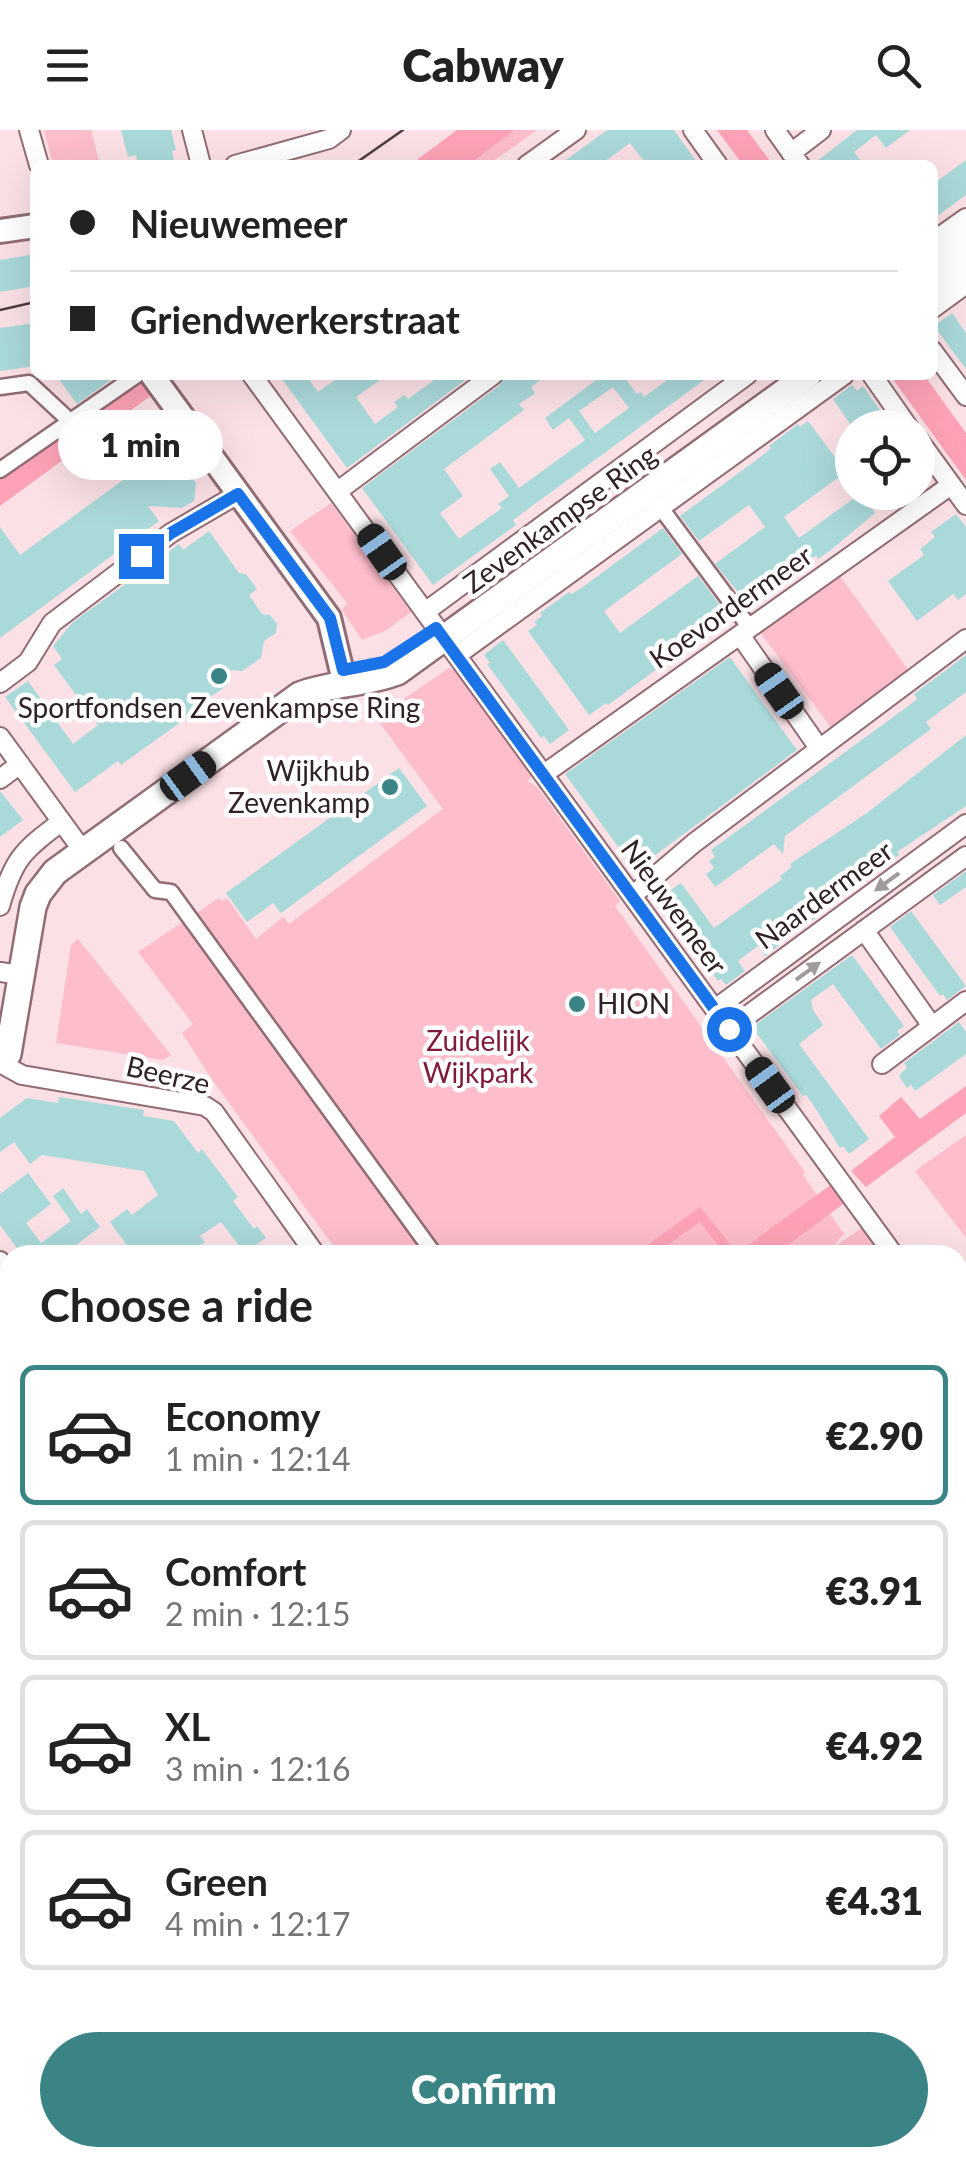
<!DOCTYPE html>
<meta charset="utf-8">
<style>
:root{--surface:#fff;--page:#f2f2f2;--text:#222;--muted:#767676;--line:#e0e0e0;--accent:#3b8486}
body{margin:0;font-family:Lato,sans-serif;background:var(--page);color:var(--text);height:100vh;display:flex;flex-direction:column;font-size:38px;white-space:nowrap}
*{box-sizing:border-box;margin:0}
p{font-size:32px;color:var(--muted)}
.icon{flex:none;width:55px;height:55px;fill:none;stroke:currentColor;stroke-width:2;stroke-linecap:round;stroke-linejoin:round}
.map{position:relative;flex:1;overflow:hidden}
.panel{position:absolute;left:0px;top:1115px;width:968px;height:922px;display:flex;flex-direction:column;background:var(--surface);border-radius:30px 30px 0 0;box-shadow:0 10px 40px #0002}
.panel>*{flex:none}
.top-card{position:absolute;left:30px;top:30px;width:908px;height:220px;border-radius:15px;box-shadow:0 10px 40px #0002;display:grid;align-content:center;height:220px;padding:0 40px;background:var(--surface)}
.controls{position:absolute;left:835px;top:280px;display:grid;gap:20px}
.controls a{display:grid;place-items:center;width:100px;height:100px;border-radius:50%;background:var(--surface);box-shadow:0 10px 40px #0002;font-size:50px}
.end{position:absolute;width:45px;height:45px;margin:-22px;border:12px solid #1a73e8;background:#fff;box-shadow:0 0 0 5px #fff}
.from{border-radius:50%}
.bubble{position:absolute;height:70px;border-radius:35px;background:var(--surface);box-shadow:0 10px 40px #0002;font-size:32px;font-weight:800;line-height:70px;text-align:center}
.car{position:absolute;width:30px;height:60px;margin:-30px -15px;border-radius:12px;box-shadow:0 0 8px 2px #0007;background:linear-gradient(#222 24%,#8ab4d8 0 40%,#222 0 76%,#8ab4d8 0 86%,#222 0)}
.top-card b{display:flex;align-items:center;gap:35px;height:95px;font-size:38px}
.top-card b+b{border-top:2px solid var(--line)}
.top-card i{width:25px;height:25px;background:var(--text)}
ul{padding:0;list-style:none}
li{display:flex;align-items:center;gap:30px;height:140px;margin:0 20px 15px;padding:0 20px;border:5px solid var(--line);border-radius:15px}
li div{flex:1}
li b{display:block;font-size:38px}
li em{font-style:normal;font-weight:800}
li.selected{border-color:var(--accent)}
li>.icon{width:90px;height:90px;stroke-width:1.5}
h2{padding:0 40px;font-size:45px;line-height:120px}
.cta{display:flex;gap:20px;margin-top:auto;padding:20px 40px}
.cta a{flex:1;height:115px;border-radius:60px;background:var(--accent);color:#fff;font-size:40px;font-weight:800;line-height:115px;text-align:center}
header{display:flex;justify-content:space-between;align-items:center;height:130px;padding:0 40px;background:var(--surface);font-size:45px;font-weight:800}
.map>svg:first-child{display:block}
.green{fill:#fdbdca}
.water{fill:#fea3b7}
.building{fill:#aad9da;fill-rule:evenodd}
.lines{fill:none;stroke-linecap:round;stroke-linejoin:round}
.pedestrian-casing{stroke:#916c73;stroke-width:19}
.minor-casing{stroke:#916c73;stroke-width:22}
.tertiary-casing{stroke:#916c73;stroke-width:28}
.secondary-casing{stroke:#916c73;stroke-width:30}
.motorway-casing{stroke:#916c73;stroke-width:38}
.pedestrian{stroke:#fff;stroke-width:14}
.minor{stroke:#fff;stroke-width:18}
.tertiary{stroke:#fff;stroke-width:22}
.secondary{stroke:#fff;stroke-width:25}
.motorway{stroke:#fff;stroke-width:32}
.tram{stroke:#4d3d40;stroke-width:2.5}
.oneway{fill:#a29b9c}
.route{stroke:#1a73e8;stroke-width:12}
.poi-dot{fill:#3b8486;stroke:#fff;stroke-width:4}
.labels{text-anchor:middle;stroke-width:9;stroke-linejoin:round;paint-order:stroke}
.street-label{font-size:28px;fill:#302124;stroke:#fff}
.poi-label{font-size:28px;fill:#302124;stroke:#fff}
.park-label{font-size:28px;fill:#821a3e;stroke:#fff}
</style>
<header><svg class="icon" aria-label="menu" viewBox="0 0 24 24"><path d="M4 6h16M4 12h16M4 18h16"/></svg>Cabway<svg class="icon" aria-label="search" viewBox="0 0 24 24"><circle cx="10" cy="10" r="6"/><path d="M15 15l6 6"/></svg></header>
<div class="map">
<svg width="966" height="2036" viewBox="0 0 966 2036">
<rect width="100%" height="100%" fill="#fbe1e6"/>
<path class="green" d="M44,0H91L100,35H53Z
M515,0H537L488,35H468Z
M331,373L411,482L387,500L362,510L342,480L347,473L290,401Z
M836,441L910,542L832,599L757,498Z
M449,538L456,541L532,645L528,651L538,658L620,771L615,776L805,1042L803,1045L844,1104L831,1119L863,1097L883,1125H340L213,951L182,903L193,894L138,822L219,768L222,771L227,768L256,809L283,787L289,794L443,679L368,577L402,570Z
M78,809L171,925L163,930L56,913L71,815Z
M966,1005V1108L915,1041Z
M10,1503V1646L0,1632V1511Z
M10,1993V2028H51L39,2036H0V2000Z
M221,2028H307L296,2036H210Z"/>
<path class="water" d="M457,0H515L468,35H410Z
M717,0H747L773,35H743Z
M141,245H179L0,376V350Z
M890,245H924L966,303V350Z
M966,956V983L866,1057L851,1041L895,1007L879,986L901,967L920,989Z
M832,1054L843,1068V1074L775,1125H726L700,1092L654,1125H634L700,1077L737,1123Z
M307,2028H381L370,2036H296Z"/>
<path class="building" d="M121,0H171L176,20L172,21L175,35H138L136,25L128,27Z
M607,0H674L699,35H647L630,13L600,35H559Z
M857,0H910L886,18L876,5L854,22L864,35H812Z
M966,30V65L932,90V55Z
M35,124V156L0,162V130Z
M952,183L966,203V239L934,196Z
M35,193V236L0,241V198Z
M56,245H118L77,274Z
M279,245H306L318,262L342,245H387L356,267L375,294L398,277L394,272L404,265L408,269L441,245H472L347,338Z
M505,245H547L531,257L535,263L519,274L524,280L444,339L463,366L440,383L459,409L502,378L498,374L509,366L490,339L500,332L519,358L585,310L569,288L553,300L545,288L603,245H629L625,248L637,264L641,262L644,267L674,245H711L513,390L516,395L433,455L362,358L500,255ZM613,257L629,278L595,303L579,281Z
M852,255L857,261L863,256L887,290L877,298H853L833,269Z
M808,291L846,342L784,387L799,408L861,363L875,383L831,420L818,429L816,426L806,430L747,473L715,434L765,397L749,375L699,411L680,386L763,325L771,318L769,316L798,294L800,297Z
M132,294L142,307L155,297L196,353L194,371L182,378L148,376L159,391L0,508V397L20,425L130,345L106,312Z
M956,384L966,397V464L958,470L953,464L917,491L888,451L924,425L920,419L935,407L931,402Z
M663,398L682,424L604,481L620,503L698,446L727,484L726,488L608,575L606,573L589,585L528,501L537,495L534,492L542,486L540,483L569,462L571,464L580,459Z
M209,401L239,443L246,444L257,459L249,465L262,484L270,485L277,494L276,503L264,511L261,528L242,541L230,540L228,555L189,581L192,584L121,635L118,631L75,662L5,567L28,551L73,614L98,595L54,535L62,529L53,516L73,492L120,458L179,414L183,420Z
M503,510L569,600L550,614L544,606L541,608L487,534L490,533L484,525Z
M966,525V562L926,592L931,599L785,706L783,724L774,714L715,757L706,744L714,738L709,731L715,727L711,720L911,574L917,569L914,564Z
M730,527L797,620L635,740L565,644Z
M966,605V676L897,722L899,725L765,826L758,816L738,831L745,841L726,855L721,849L718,851L665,777L667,775L661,767L681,753L714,798L782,749L780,746L792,737L790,734L867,683Z
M399,638L427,676L281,783L273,773L247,792L226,763Z
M0,661L23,690L0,707Z
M966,741V757L940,775L933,765Z
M911,781L966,856L947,870L943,864L940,866L890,797Z
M852,825L904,896L897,901L900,905L881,919L833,854L811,870L813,880L823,895L799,914L869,1009L849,1024L843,1016L840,1018L814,976L806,965L803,966L752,897Z
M959,892L966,902V924L915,961L911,955L907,958L899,946L907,937L904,933Z
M59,967L144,980L143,986L174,991L198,1023L202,1019L238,1067L233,1071L254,1099L257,1096L266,1108L257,1114L265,1125H229L240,1117L221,1092L200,1106L205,1112L194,1120L198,1125H134L110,1092L127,1079L132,1085L158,1065L144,1041L42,1025L30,1034L14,1012L0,1022V988L27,968L58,973Z
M28,1043L51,1074L26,1093L41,1113L71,1091L53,1066L63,1058L81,1084L87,1079L100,1097L63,1125H22L0,1095V1064Z"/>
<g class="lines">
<defs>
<path id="pedestrian" d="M0,257L29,253L72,293
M0,340L137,245
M661,378L750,498
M121,718L155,760L171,762L435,1125"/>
<path id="minor" d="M29,0L39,35
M192,0L201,35
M693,0L718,35
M775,0L800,35
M791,23L821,0
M235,35L329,9L341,0
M527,35L576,0
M932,112L966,88
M932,179L966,154
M932,220L966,266
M252,245L894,1125
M872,245L909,298
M918,309L966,375
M338,361L493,245
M425,482L747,245
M740,505L819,618
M457,525L844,245
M0,553L28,532L52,493L171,403L238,364
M0,607L83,721
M544,644L951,355
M0,649L20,634
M632,766L694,713L966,509
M0,776C13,730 22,721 61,692
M864,800L932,896
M0,842L20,845
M715,879L966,694
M729,899L966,726
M0,933L22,945L205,976L214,982L316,1125
M882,934L966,871
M0,1131L10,1147
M0,1156L10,1166
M958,1212L966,1223
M0,1477L10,1490
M958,1658L966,1651
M0,1947L4,1952
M899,2028L905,2036
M805,2036L817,2028"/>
<path id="tertiary" d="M0,101L35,96
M152,245L329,488L345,555"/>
<path id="secondary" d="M932,134L966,109
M932,157L966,132
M0,928L8,924L33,777L38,764L55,742L300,565C331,553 365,554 397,542L808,245"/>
<path id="motorway" d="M958,1373L966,1366
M958,1428L966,1422
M83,2036L95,2028
M160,2036L171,2028"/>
</defs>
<use href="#pedestrian" class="pedestrian-casing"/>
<use href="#minor" class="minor-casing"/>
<use href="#tertiary" class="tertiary-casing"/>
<use href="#secondary" class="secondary-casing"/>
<use href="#motorway" class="motorway-casing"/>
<use href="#pedestrian" class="pedestrian"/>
<use href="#minor" class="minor"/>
<use href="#tertiary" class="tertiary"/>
<use href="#secondary" class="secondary"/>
<use href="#motorway" class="motorway"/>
<path class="tram" d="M353,35L403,0
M0,180L35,172"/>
</g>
<defs><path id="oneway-solid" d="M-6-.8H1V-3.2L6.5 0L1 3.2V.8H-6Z" transform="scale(2.5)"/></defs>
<g class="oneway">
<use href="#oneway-solid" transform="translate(887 752) rotate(144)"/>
<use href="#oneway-solid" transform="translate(808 841) rotate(-36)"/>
</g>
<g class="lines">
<path class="route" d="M141,426L171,403L238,364L330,488L343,540L384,532L436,498L729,899"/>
</g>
<g class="poi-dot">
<circle cx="219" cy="546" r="10"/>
<circle cx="390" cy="657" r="10"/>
<circle cx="577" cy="874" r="10"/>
</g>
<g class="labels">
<g class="street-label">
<text transform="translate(560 389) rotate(-36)" y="10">Zevenkampse Ring</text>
<text transform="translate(731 477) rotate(-35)" y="10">Koevordermeer</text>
<text transform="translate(824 765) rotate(-36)" y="10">Naardermeer</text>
<text transform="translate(674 777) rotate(54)" y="10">Nieuwemeer</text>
<text transform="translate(168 945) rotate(13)" y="10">Beerze</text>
</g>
<g class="poi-label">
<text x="219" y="588">Sportfondsen Zevenkampse Ring</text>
<text x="370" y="651" text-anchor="end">Wijkhub<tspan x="370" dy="32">Zevenkamp</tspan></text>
<text x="597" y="884" text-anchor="start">HION</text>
</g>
<g class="park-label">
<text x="478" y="921">Zuidelijk<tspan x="478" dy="32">Wijkpark</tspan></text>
</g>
</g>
</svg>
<div class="controls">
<a><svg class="icon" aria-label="locate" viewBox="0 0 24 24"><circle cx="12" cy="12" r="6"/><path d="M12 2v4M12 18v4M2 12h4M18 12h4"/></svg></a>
</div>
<i class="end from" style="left:729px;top:899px"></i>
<i class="end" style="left:141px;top:426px"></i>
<div class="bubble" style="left:58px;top:280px;width:165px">1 min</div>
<i class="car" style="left:382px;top:422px;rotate:325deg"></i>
<i class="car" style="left:779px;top:561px;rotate:325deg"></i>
<i class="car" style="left:188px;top:646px;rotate:54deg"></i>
<i class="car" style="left:770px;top:955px;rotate:324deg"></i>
<div class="top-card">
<b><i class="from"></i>Nieuwemeer</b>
<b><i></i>Griendwerkerstraat</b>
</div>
<section class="panel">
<h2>Choose a ride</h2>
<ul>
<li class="selected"><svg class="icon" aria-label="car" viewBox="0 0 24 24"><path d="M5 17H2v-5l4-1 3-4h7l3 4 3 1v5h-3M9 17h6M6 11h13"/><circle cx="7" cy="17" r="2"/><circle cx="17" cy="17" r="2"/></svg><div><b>Economy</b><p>1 min · 12:14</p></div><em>€2.90</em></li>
<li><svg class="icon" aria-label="car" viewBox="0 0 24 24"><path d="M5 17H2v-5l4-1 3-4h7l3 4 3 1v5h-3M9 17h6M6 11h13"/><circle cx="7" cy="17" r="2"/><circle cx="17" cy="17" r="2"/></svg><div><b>Comfort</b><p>2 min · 12:15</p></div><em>€3.91</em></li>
<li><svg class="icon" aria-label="car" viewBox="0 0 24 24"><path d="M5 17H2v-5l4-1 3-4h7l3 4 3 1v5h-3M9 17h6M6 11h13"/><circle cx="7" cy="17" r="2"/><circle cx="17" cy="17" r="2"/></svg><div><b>XL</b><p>3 min · 12:16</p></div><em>€4.92</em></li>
<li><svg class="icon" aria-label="car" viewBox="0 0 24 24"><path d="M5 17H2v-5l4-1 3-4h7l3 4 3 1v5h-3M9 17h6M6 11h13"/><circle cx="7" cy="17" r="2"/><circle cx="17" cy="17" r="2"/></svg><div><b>Green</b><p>4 min · 12:17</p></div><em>€4.31</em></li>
</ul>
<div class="cta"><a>Confirm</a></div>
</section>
</div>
